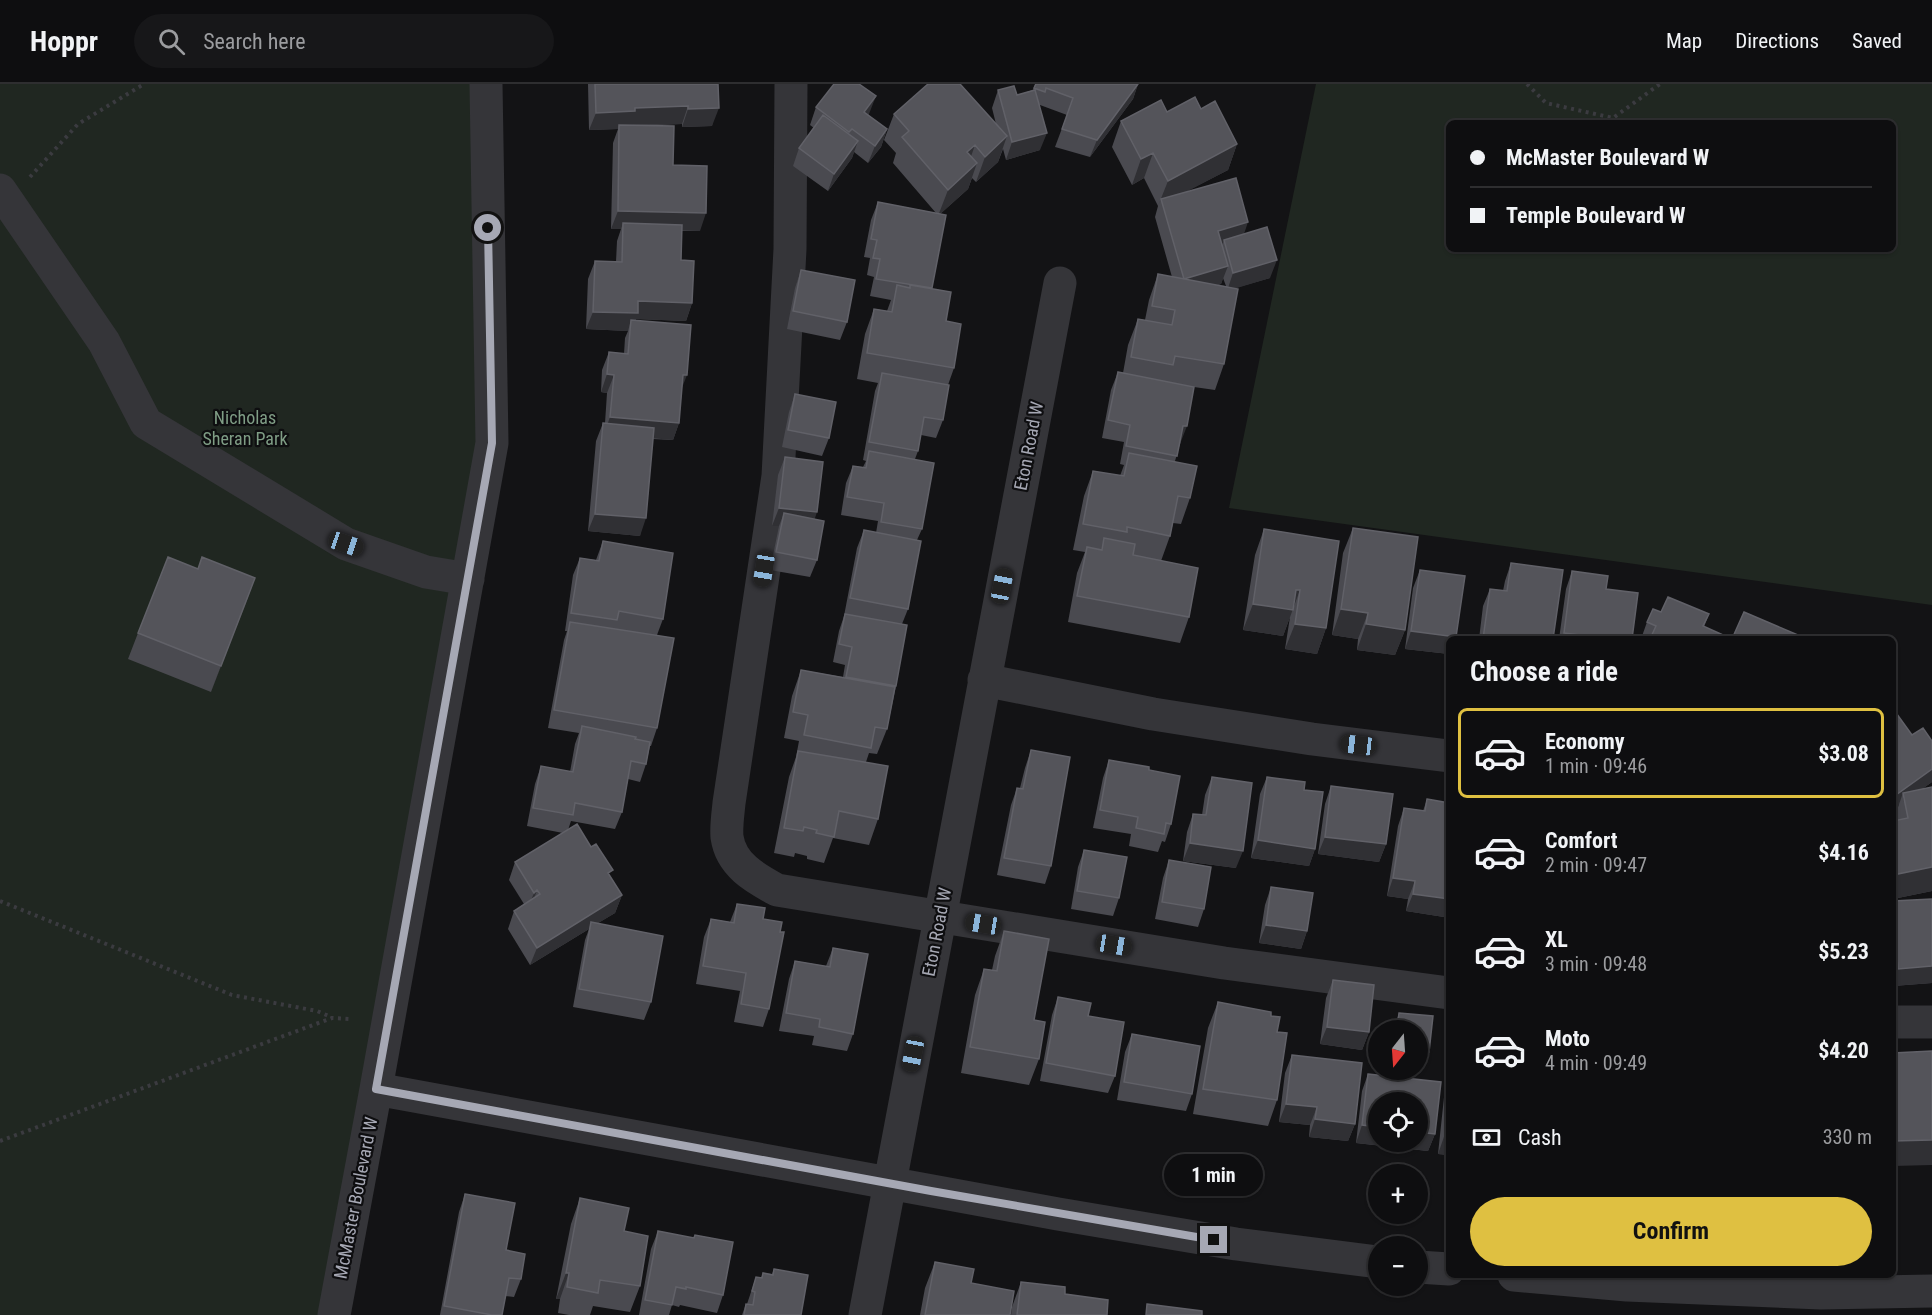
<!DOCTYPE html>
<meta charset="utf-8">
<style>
:root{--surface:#0e0e10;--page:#171719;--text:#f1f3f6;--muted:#9b9c9f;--line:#2e2e30;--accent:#dfc041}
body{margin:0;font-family:"Roboto Condensed",sans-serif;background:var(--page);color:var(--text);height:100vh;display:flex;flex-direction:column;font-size:22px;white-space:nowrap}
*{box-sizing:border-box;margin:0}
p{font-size:20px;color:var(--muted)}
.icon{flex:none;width:33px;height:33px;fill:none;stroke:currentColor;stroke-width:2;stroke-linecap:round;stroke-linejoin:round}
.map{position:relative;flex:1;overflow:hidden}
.details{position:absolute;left:1446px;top:552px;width:450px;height:642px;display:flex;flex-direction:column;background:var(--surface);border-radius:9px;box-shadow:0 2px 4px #0004,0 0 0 2px var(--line)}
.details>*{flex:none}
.top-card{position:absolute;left:1446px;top:36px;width:450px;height:132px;border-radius:9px;box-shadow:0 2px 4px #0004,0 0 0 2px var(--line);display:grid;align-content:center;height:132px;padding:0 24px;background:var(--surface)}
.needle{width:39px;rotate:197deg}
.controls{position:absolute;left:1368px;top:936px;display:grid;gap:12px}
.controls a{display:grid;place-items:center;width:60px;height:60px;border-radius:50%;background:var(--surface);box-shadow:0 2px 4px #0004,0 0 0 2px var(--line);font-size:30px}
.end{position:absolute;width:27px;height:27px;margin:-14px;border:8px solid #a6a8b4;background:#111;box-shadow:0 0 0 3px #111}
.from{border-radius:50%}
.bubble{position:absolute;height:42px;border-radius:21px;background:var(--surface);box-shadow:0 2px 4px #0004,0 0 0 2px var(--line);font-size:20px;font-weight:700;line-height:42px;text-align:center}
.car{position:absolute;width:18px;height:36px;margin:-18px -9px;border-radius:8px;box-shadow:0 0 4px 2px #0007;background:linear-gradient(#222 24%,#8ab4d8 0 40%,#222 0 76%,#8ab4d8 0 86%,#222 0)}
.top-card b{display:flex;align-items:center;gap:21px;height:57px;font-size:22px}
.top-card b+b{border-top:2px solid var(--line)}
.top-card i{width:15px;height:15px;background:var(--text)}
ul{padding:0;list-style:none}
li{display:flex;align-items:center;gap:18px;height:90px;margin:0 12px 9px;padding:0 12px;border:3px solid transparent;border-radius:9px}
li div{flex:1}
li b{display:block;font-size:22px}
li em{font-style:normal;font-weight:700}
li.selected{border-color:var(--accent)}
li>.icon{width:54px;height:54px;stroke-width:1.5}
h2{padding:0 24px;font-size:27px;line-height:72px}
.pay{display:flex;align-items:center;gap:15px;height:66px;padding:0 24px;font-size:22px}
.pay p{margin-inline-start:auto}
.cta{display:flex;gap:12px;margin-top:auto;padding:12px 24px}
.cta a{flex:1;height:69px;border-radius:36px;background:var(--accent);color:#111;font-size:24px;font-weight:700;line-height:69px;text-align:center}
header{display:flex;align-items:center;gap:36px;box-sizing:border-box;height:84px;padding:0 30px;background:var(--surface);border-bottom:2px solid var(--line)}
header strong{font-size:28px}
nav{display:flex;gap:33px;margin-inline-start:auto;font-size:21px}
.search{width:420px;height:54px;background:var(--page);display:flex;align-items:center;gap:15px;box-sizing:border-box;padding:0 21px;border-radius:33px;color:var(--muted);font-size:22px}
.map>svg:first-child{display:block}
.green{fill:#202721;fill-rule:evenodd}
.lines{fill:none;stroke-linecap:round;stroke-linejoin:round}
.path{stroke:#3b3b40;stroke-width:4;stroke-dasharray:3 4.5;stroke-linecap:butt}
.minor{stroke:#353539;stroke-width:33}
.wall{fill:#4a4a50;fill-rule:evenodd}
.shaded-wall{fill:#303034}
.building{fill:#54545a;stroke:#616168;stroke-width:1.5}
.route{stroke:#a6a8b4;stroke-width:8}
.labels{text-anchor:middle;stroke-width:4.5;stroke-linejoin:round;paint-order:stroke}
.park-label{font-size:18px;fill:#7f9d85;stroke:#0e0e10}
.street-label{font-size:18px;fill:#a6a8b4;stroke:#0e0e10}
</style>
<header>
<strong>Hoppr</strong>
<div class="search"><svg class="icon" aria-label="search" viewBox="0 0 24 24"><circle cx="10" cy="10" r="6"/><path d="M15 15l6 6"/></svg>Search here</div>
<nav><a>Map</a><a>Directions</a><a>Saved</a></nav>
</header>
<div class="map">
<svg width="1932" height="1231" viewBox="0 0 1932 1231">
<rect width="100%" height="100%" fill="#131315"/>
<path class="green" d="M0,0H474L492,359L334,1231H0Z
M1316,0H1932V521L1229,424ZM1449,39H1893V165H1449Z"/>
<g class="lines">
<path class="path" d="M1527,0L1546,19L1613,34L1660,0
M30,93L78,40L144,0
M0,817L232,911L317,927L331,933
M0,1057L332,934L349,935"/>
<path class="minor" d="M791,0L790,165L778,392L729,719C728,730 726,742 727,753C731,781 755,794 777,806L1224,879L1449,909
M0,106L104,258L146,339L346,460L426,488L468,495
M984,596L1153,630L1312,655L1449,672
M1893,938H1932
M376,1005L1058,1130L1236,1160L1378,1178
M1418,1183L1449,1185
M1514,1191L1627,1201L1821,1209L1932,1207
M334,1231L376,1005L492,359L486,0
M865,1231L1060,199"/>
</g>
<path class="wall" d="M588,0H718L712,42L682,43V40L633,42L673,81L700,147H681V176L692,219L686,237L636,235L635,237L682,305L679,339L673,356L653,355L640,452L588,447L596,357L603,339H605L607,309L601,308L602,286L609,268L624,270L625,254L628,247L586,245L588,195L595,177L616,178L617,157L621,145H611L613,59L618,45L589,46Z
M1035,0H1138L1133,15L1090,73L1055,63L1067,31L1040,21V66L1006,76L1003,65L998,78L976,98L972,94L968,105L940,130L932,204L946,237L954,284L948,301L943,336L936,354L921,351L918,367L915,375L922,445L917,456L908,525L902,540L896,602L887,645L877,670L869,669L866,678L878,735L869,761L833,754L824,779L807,775V772L795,769L794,773L774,769L789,693L796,673L799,657L784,654L792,612L801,586L843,593L845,581L833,578L839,547L844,532L857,464L864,446L876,449L878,437L841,431L846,399L853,382L863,383L866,377L863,376L875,307L878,299L857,295L865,250L874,225L887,227L891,216L870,212L874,193L867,191L870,174L864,173L871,136L878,118L936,129L893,79L896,69L884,56L894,30L996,40L992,24L998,6L1017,11L1033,6Z
M816,23L869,30L868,31L887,45L881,63L868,79L854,68L852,74L828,107L793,82L799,64L814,44L810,41Z
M1201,25L1237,60L1228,86L1185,108L1244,150L1270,194L1235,204L1224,280L1215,306L1194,303L1180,360L1175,377L1190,414L1181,440L1173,439L1170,452L1161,477L1189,533L1180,559L1068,538L1077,489L1085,468L1073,466L1084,412L1093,387L1120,392L1124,381L1120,380L1124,358L1102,354L1111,306L1118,288L1123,289L1128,261L1138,235L1145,236L1149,216L1158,190L1172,193L1155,133L1158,122L1144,94L1132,101L1112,63L1121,37L1167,28ZM1223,194L1226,202L1218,201L1221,200Z
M801,186L847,238L840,256L787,245L795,204Z
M795,310L829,354L822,372L782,363L789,328Z
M785,373L815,435L817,476L810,493L770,486L779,442H772L778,391Z
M1353,444L1405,546L1395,571L1357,566L1358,555L1332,551L1343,469Z
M1264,445L1326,544L1317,570L1285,565L1290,533L1283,552L1243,546L1255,471Z
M603,457L663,535L657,551V644L651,662H650L646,680L640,698L628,695L622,728L615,745L571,737L568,746L610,793L622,811L615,829L598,839L651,918L644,936L573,923L585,856L589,845L530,881L508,845L514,827L524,820L509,796L515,778L563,749L527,742L535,700L541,682L570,688L575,660L579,649L548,644L564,556L567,547H565L573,491L580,474L596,476Z
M1511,479L1553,555H1479L1483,522L1490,505L1503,507L1505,497Z
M198,485L255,494L211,608L128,575L138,549Z
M1420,486L1456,553L1455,555H1449V570L1405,565L1413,504Z
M1572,487L1606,505L1632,555H1559L1566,505Z
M1661,528L1709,530L1704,543L1722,555H1641L1647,538Z
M1912,651L1932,657V698L1922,705L1932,703V807L1893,815V737L1898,723Z
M1031,666L1051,782L1045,800L997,791L1011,721L1017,704H1020L1025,684Z
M1109,676L1149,686L1171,740L1165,758L1162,757L1158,768L1129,762L1131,750L1093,744L1103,694Z
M1212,693L1236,784L1183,777L1187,748L1193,730L1202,731L1205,711Z
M1267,693L1304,706L1315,765L1309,782L1251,774L1260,710Z
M1331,702L1386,760L1379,778L1318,770L1325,720Z
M1427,715L1444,833L1406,827L1408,815L1387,812L1398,742L1404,724L1423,727Z
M1084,766L1119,814L1113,832L1071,825L1078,783Z
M1169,776L1204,825L1198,843L1155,835L1163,794Z
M1271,803L1307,847L1301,865L1259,859L1265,821Z
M1932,815V899L1893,902V817Z
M737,820L763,835L769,925L763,943L734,938L740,907L696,900L704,853L711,835L730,838Z
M1004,847L1039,975L1029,1001L961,989L975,911L984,885L992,886L995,872Z
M833,864L853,950L847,967L812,961L814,952L779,947L789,895L795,877L826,882Z
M1333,896L1369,948L1362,966L1320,960L1326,914Z
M1058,913L1088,932L1115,992L1108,1009L1040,997L1052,931Z
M1218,918L1271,932L1277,948V1016L1268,1042L1193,1030L1208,944Z
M1399,929L1433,932L1429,968L1426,977L1418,976V946H1395L1396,938Z
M1132,950L1192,1010L1186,1027L1117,1016L1125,968Z
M1292,971L1355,1040L1348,1057L1309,1053L1310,1041L1279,1038L1285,989Z
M1449,979V1071L1438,1070L1447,985Z
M1368,990L1435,1050L1428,1067L1356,1059L1362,1007Z
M465,1110L506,1166L521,1195L514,1213L505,1212L502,1231H440L459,1128Z
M580,1114L624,1147L640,1202L630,1228L593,1222L590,1231H569L558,1229L560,1215H556L571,1140Z
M658,1147L694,1154L695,1151L723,1211L717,1229L680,1221L679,1223L672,1221L669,1231H639L651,1165Z
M935,1178L971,1199L1010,1231H920L925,1204Z
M774,1185L801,1231H742L746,1220H747L756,1193L761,1194L763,1189L772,1190Z
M1021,1198L1065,1210L1107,1231H1011L1012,1223Z"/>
<path class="shaded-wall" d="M1138,0L1133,15L1090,73L1097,56Z
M876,12L869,30L857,45L864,28Z
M688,22L682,40L619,41L618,45L589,46L596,29L635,24Z
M719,24L712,42L682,43L688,25Z
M887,45L881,63L868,79L875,62Z
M1047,49L1040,66L1006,76L1012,58Z
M1007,52L998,78L976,98L985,73Z
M858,57L852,74L828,107L834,90Z
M1237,60L1228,86L1163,120L1161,115L1158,122L1168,97Z
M975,61L966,87L967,68Z
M1153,69L1144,94L1132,101L1141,75Z
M977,79L968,105L938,132L948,106Z
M618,127L706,129L700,147L623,145V139L621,145H611Z
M1248,138L1242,156H1224L1222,161L1218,147Z
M1277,176L1270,194L1227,207L1233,189Z
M1228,182L1221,200L1177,212L1184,195Z
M638,217L692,219L686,237L636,235L631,247V236L628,247L586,245L593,228Z
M607,290L614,291L607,309L601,308Z
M683,291H687L680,309Z
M610,333L679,339L673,356L604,350Z
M1183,342H1187L1180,360H1177Z
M779,424L817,428L811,446L784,429L779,442H772Z
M595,430L646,434L640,452L588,447Z
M255,494L246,519L211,608L221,582Z
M1296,506H1300L1283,552L1243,546L1253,520Z
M1341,525L1368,529L1358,555L1332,551Z
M1295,540L1326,544L1317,570L1285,565Z
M1366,540L1405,546L1395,571L1357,566Z
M1411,547L1456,553L1455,555H1449V570L1405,565Z
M1564,549L1603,554V555H1562Z
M1932,685V698L1904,718L1903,709L1898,723L1893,726V713Z
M1325,753L1386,760L1379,778L1318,770Z
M1258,756L1315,765L1309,782L1251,774Z
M1190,759L1243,767L1236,784L1183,777Z
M1932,783V807L1893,815V791Z
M1393,794L1415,797L1408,815L1387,812Z
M537,806L531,824L527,826L534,809Z
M1413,810L1449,815V820L1444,833L1406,827Z
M622,811L615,829L590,844L591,838L589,845L530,881L537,864Z
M1266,841L1307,847L1301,865L1259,859Z
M1932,882V899L1893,902V898L1898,885Z
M1327,943L1369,948L1362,966L1320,960Z
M1418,967L1429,968L1426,977L1418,976Z
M1286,1020L1317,1023L1310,1041L1279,1038Z
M1315,1035L1355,1040L1348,1057L1309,1053Z
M1362,1041L1378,1043V1058H1418V1048L1435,1050L1428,1067L1356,1059Z
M1447,1044L1449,1045V1071L1438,1070Z
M1932,1056V1081L1893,1082V1057Z
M566,1189H569L560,1215H556Z"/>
<path class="building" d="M595,0H718L719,24L688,25V22L635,24V27L596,29Z
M834,0H859L876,12L864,28L887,45L875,62L852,45L849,48L816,23Z
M928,0H960L1007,52L985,73L975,61L967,68L977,79L948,106L902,53L909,47L894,30Z
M1036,0H1138L1097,56L1062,45L1073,14L1046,4L1045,8L1034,4Z
M1014,2L1017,11L1035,6L1047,49L1012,58L998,6Z
M1195,13L1201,25L1215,17L1237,60L1168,97L1153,69L1141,75L1121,37L1161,16L1167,28Z
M823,31L858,57L834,90L799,64Z
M619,41L674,42L673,81L707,82L706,129L618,127Z
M1236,94L1248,138L1218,147L1228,182L1184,195L1161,115Z
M878,118L946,131L932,204L876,195L880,175L873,174L877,156L871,155Z
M623,139L682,141L681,176L694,177L692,219L638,217V229L593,228L595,177L622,178Z
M1267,143L1277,176L1233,189L1224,156Z
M801,186L855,196L847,238L793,227Z
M1158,190L1238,205L1224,280L1175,272L1173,281L1131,273L1138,235L1172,241L1175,226L1152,222Z
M897,201L910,204V201L951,208L946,237L961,240L954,284L867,269L874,225L892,228Z
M631,236L691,241L687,291H683L679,339L610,333L614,291L607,290L609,268L628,270Z
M1118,288L1194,303L1187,342H1183L1177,372L1126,362L1130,341L1108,336Z
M882,289L949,301L943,336L924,333L918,367L869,358Z
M795,310L836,318L829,354L788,346Z
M603,339L654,344L646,434L595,430Z
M869,367L934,379L922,445L881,438L884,419L847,413L853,382L866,384Z
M1129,369L1197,382L1190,414L1178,412L1170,452L1127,443V448L1083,440L1093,387L1124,392Z
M785,373L823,378L817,428L779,424Z
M784,429L824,437L817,476L776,468Z
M1353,444L1418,453L1405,546L1366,540L1368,529L1341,525Z
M1264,445L1339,457L1326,544L1295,540L1300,506H1296L1293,526L1253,520Z
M864,446L921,457L908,525L850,514Z
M1104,454L1135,460L1133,471L1198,484L1189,533L1077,512L1087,463L1102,466Z
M603,457L673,469L663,535L619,527L617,536L571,529L580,474L599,477Z
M168,473L198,485L202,473L255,494L221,582L138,549Z
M1511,479L1563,486L1553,555H1483L1490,505L1507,507Z
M1420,486L1465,492L1456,553L1411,547Z
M1572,487L1608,492L1606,505L1638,509L1632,555H1603V554L1564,549Z
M1668,513L1709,530L1703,542L1723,551L1722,555H1650L1656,542L1647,538L1653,525L1661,528Z
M1744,528L1805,554V555H1732Z
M845,530L907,541L896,602L846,593L852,563L839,560Z
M570,538L674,554L657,644L554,626Z
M801,586L895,603L887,645L875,643L871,664L804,651L808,631L793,628Z
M1893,626H1894L1912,651L1923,644L1932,657V685L1893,713Z
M582,642L636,653L635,655L650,658L646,680L631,677L622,728L575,719L573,731L533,724L541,682L573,688Z
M1031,666L1070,673L1051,782L1004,774L1017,704L1023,705Z
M798,667L888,682L878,735L839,727L834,753L816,749L817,746L804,743L803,747L784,744Z
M1109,676L1149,683V686L1180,692L1171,740L1166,739L1164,750L1136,744L1138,733L1100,726Z
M1212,693L1252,699L1243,767L1190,759L1193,730L1206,731Z
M1267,693L1305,698L1304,706L1323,708L1315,765L1258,756Z
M1331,702L1393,710L1386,760L1325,753Z
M1932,703V783L1893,791V737L1908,734L1903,709Z
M1427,715L1449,719V815L1413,810L1415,797L1393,794L1404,724L1425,727Z
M577,740L591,763L596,760L613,786L608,789L622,811L537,864L514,827L540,810L537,806L534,809L515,778Z
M1084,766L1127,773L1119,814L1077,807Z
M1169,776L1211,783L1204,825L1162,818Z
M1271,803L1313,809L1307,847L1266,841Z
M1932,815V882L1898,885L1893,817Z
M737,820L765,824L763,835L782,838L780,848H784L769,925L741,920L746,889L703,882L711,835L734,839Z
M591,838L663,852L651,918L579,905Z
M1004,847L1049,855L1034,936L1045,938L1039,975L970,963L984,885L997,887Z
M833,864L868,870L853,950L819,943L820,935L786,929L795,877L830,883Z
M1333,896L1374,901L1369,948L1327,943Z
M1058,913L1091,919L1088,932L1124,938L1115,992L1046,979Z
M1218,918L1271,928V932L1280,933L1277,948L1287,949L1277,1016L1203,1005Z
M1399,929L1433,932L1429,968L1418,967V946H1397Z
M1132,950L1200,962L1192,1010L1124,998Z
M1932,967V1056L1893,1057V969Z
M1292,971L1362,979L1355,1040L1315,1035L1317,1023L1286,1020Z
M1368,990L1441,998L1435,1050L1418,1048V1018H1378V1043L1362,1041Z
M1449,1026V1045L1447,1044Z
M465,1110L515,1119L506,1166L525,1170L521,1195L509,1194L502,1231H492L444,1222Z
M580,1114L629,1124L624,1147L648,1152L640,1202L600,1196L598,1209L567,1203L569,1189H566Z
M658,1147L694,1154L695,1151L733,1158L723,1211L686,1203V1205L676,1203L672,1221L645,1216Z
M935,1178L974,1185L971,1199L1014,1207L1010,1231H925Z
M774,1185L808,1191L801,1231H744L746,1220L753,1221L755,1208L752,1207L756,1193L762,1194L763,1189L773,1191Z
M1021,1198L1065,1203V1210L1108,1216L1107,1231H1017Z
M1147,1220L1202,1227V1231H1146Z"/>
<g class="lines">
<path class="route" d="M488,144L492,359L376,1005L931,1107L1214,1156"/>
</g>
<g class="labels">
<g class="park-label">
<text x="245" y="340">Nicholas<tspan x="245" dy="21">Sheran Park</tspan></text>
</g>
<g class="street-label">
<text transform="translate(1029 362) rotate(-79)" y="6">Eton Road W</text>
<text transform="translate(937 848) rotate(-79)" y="6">Eton Road W</text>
<text transform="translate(356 1114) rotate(-79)" y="6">McMaster Boulevard W</text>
</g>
</g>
</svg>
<div class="controls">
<a><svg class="needle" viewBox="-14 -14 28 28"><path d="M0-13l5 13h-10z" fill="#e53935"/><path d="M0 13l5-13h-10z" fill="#9b9c9f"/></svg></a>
<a><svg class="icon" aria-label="locate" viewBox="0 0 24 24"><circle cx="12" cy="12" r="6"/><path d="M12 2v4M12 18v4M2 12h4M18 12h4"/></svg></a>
<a>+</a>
<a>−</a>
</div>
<i class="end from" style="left:488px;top:144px"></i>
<i class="end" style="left:1214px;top:1156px"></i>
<div class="bubble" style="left:1164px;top:1070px;width:99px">1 min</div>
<i class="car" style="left:346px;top:460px;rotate:109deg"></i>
<i class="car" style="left:764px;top:485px;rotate:189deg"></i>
<i class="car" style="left:1002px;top:502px;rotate:11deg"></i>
<i class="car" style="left:1358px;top:661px;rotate:277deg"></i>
<i class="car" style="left:983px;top:840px;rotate:279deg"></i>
<i class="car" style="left:1114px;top:861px;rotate:99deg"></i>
<i class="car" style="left:913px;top:970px;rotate:191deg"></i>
<div class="top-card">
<b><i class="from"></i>McMaster Boulevard W</b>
<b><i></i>Temple Boulevard W</b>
</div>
<section class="details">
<h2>Choose a ride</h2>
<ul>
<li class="selected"><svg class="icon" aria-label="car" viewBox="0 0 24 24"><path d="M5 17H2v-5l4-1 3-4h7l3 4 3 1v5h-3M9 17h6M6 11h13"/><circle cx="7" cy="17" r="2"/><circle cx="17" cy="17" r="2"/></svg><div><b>Economy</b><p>1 min · 09:46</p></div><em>$3.08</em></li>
<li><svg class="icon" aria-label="car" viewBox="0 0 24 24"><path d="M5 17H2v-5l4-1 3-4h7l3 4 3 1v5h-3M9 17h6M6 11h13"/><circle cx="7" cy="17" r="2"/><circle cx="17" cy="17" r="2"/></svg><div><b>Comfort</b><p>2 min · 09:47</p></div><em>$4.16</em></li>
<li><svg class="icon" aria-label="car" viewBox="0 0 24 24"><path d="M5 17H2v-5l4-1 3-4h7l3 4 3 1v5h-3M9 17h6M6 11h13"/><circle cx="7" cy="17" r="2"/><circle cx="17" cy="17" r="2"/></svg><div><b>XL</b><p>3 min · 09:48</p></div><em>$5.23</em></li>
<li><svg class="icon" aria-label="car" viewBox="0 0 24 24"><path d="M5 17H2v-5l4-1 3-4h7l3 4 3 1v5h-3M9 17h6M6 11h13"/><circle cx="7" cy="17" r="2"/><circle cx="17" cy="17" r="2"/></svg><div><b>Moto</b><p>4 min · 09:49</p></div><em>$4.20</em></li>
</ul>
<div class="pay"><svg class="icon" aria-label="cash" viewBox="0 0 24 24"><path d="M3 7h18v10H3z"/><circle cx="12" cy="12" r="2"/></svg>Cash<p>330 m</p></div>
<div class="cta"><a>Confirm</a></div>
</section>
</div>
